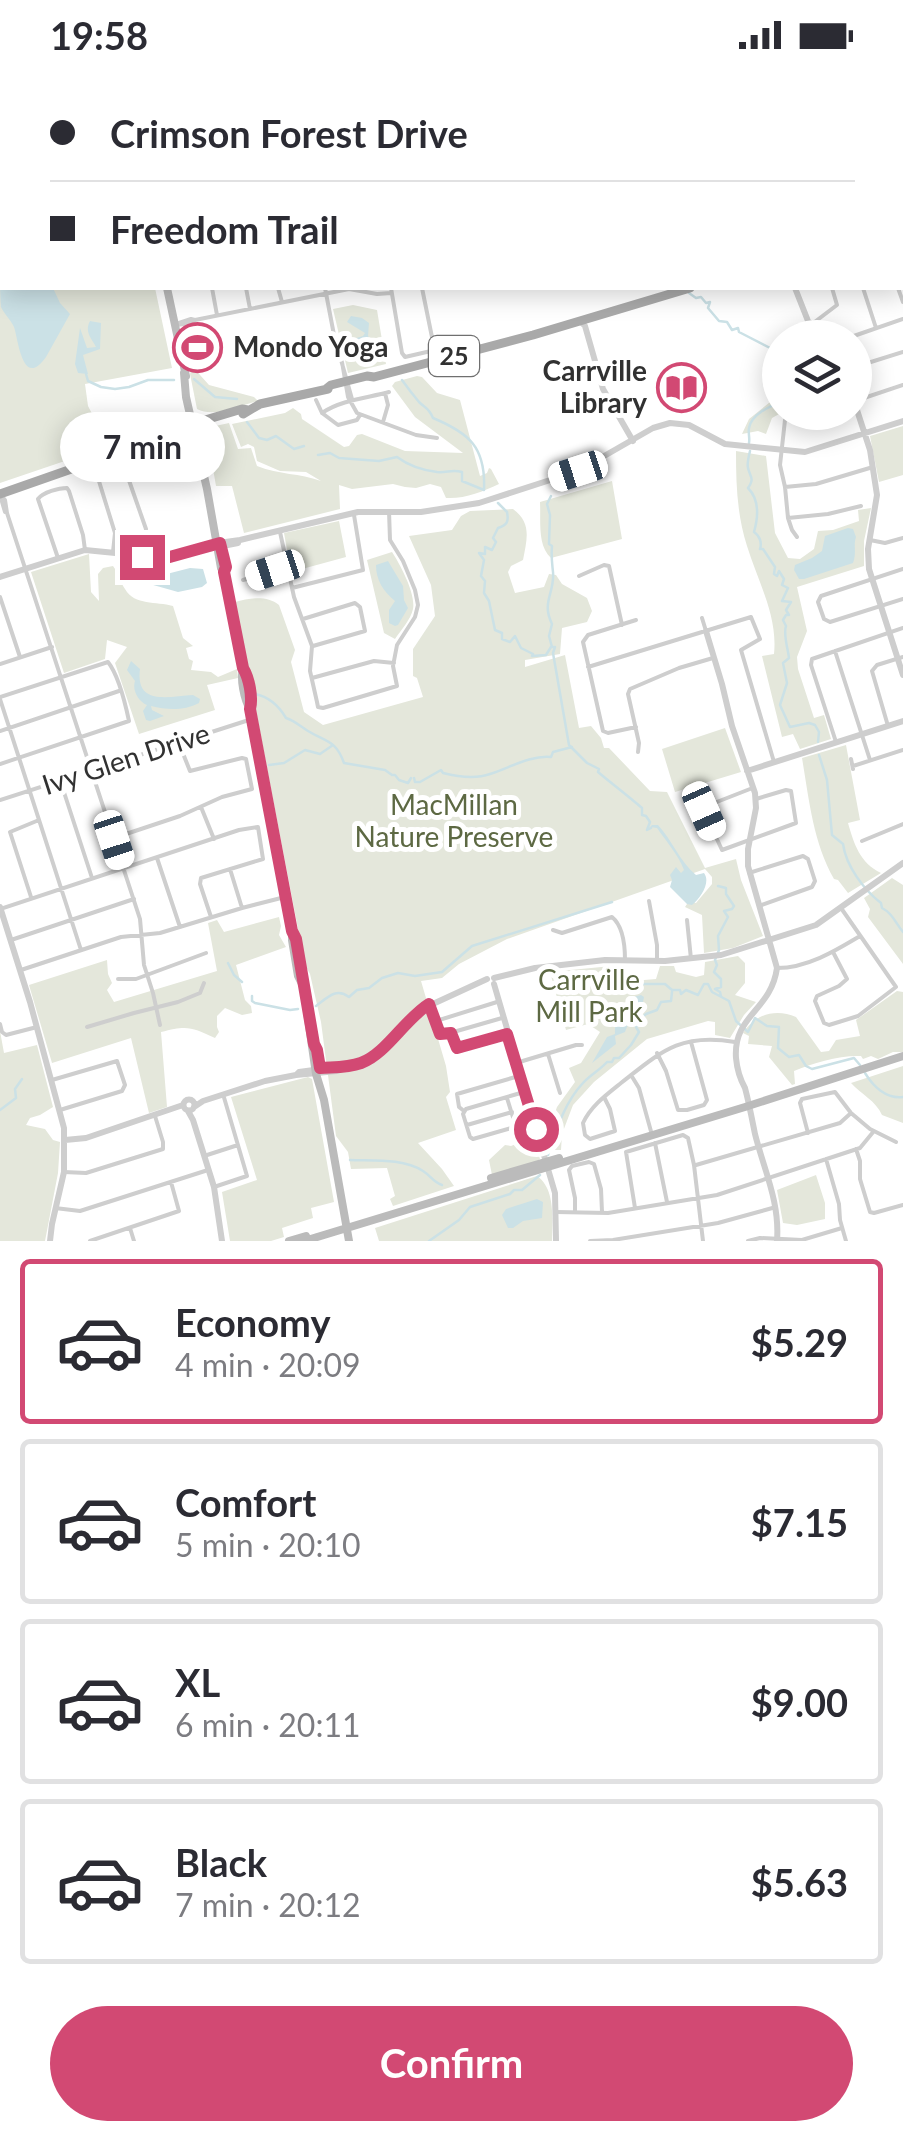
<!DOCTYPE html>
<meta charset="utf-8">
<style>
:root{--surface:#fff;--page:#f7f7f7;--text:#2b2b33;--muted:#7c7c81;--line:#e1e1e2;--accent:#d24973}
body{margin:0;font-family:Lato,sans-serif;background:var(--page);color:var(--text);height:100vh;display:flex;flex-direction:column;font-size:38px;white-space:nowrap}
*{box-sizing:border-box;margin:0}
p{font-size:32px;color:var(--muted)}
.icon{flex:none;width:55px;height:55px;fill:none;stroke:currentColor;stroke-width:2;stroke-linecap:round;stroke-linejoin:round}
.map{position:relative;height:1171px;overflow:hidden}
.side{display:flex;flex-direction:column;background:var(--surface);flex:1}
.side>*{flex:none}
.guide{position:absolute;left:0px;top:0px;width:905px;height:220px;box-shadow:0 5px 25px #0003;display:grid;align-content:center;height:220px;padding:0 50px;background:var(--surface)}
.fabs{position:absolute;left:762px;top:250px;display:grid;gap:20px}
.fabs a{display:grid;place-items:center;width:110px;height:110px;border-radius:50%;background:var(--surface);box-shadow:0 5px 25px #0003;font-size:50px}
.end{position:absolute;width:45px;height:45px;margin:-22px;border:12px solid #d24973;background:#fff;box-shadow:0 0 0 5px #fff}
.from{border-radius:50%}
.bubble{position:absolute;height:70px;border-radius:35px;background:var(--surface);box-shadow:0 5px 25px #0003;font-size:32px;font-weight:700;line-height:70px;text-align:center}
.car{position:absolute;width:30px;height:60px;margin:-30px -15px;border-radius:12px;box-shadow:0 0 8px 2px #0007;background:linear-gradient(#fff 24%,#345 0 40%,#fff 0 76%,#345 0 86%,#fff 0)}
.guide b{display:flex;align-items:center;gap:35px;height:95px;font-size:38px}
.guide b+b{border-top:2px solid var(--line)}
.guide i{width:25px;height:25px;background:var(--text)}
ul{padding:18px 0 0;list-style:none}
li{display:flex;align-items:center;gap:30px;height:165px;margin:0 20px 15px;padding:0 30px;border:5px solid var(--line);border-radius:10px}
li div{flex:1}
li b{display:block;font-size:38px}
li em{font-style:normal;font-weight:700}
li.on{border-color:var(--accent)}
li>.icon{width:90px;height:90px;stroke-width:1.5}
.action{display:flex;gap:20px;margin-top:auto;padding:20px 50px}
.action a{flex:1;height:115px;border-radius:60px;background:var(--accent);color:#fff;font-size:40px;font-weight:700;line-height:115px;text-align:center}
.status{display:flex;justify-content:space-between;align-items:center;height:70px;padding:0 50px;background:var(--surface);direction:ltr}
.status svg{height:28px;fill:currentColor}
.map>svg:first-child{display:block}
.green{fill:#e4e7db}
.water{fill:#cbe1e6}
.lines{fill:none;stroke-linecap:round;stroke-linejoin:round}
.stream{stroke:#cbe1e6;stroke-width:2.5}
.minor{stroke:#cecece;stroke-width:4}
.tertiary{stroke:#cecece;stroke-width:6}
.secondary{stroke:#bbb;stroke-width:8}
.primary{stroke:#a9a9a9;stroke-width:9}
.route{stroke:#d24973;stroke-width:12}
.labels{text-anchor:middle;stroke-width:10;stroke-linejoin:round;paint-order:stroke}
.shield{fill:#fff;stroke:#6f6f6f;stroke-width:2.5}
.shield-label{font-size:25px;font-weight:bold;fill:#313131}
.poi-label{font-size:28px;font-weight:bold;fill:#313131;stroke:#fff;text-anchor:start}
.street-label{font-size:28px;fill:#313131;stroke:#fff}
.park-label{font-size:28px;fill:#5d6943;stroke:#fff}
</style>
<div class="status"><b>19:58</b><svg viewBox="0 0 49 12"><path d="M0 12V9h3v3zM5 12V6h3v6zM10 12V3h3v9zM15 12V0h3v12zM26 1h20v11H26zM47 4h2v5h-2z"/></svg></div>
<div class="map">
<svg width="903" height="1171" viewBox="0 0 903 1171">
<rect width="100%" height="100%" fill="#fff"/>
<path class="green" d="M0,119H2V218H155L172,298L85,314L88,336L109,376L0,413Z
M353,235L377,240L386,294L348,303L333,239Z
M192,296L209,315L254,327L258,331C239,336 214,348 197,339L190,304Z
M417,306L422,307L437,323L460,330L480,406L487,403L489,398L491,399L499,414C482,422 465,429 446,428L441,417L430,414L416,418L405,417L393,414L352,419L339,415L340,439L244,463L232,416H216L206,358L229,353L238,379L251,378L257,396C280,405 299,403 321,411L306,402L280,401L257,391L254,377L248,374L241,377L232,354L285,343L293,338L301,344L302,349L344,377L349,376L357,365L362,364L405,381L463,383L415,347L392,316L395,312Z
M780,324L781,343L772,348L766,364L758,361L742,364L749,349Z
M903,356V405L879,412L870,366Z
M736,381L766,386L775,463L788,488L800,489L814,479L818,461L833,460L859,451L858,440L871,438L864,471V496L797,517L807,561L797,587L798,599L814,648L824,645L831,669L800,679L793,664L782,667L762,586L774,584C778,546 758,512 747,476C737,445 736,414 736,381Z
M612,411L622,469L551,488C537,475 541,451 540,432Z
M513,439C532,453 527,469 523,490L511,496L508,502L515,523L544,517L549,504L556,505L562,514L587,528L592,541L587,552L562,558L560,584L525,590V597L565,585L579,658L591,656L601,668L604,678H609L650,721L667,722L705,798L736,789L741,810L763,866L733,878L704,883L702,845L685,837L689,831L696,833L712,814V807L705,799L507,869L459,894L442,908L421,911L446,996L450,1022L446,1027L456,1060L418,1073L442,1099L454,1116L393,1136L390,1129L395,1126L387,1098L351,1099L348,1082L336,1066L321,952L310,904L305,895L235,532C249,528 267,525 279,535L295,580L291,592L304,642L323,655L423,627L417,608L413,606V579L435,546L431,515L409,466L452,460L461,446L470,441Z
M339,451L346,487L291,502L284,463Z
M392,482C400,494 416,524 413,539C411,549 401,560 395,569L384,563L367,490Z
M89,484L91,522L99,531L98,504L103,498L113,496C119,504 120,512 125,519C135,536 156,531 173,536L183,568L193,576L186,578L189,589L193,591L191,600L211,602L218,607L237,599L238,608L207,615L215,640L139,664L115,593L127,577L107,570L105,589L64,603L31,502Z
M725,658L741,702L675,722L662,679Z
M846,675L860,750L848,753C854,774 860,793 881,803L848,823L838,810L834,809C813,772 809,729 802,688Z
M892,808L903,815V894L868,847L870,839L864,828Z
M279,847L281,856L279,865L286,877L236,895L245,930L251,936L252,943L242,945L225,938L217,946V957L219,962L215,968C192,957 187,955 161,962L167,1037L149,1043L131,968L52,993L29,915L107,890L108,904L112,913L107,920L114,932L217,901L208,853L217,850L224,862Z
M738,886L745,893V913L735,925L756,932L744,945L730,968L715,965V952L708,951L647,969L594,1012L573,1035L562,1064L561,1080H548L545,1071L557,1037L575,1012L569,998L581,993L600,962L588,954L566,960L550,902L622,895V905L632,911L656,909L660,896H674L676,902L696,907L704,905L705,892Z
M897,921L903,922V982H893L878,989L871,986L863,989L861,986C840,985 813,993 794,1001L795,1014L792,1015L769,987L772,976L748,974L749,966L743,963C755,944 776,938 796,947L821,982L829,981L836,970L860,966L856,950Z
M0,961L4,983L37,975L53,1037L40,1045L30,1048L26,1055L45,1059L53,1070L60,1072L58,1103L45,1171H0Z
M903,996V1053L882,1045C876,1031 861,1024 851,1013Z
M308,1007L312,1009L334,1132L311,1138L313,1148L282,1158L284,1167L271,1171H230L222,1122L257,1110L231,1027Z
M533,1067L540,1089L538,1091L492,1105L489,1090L505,1075L511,1076Z
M816,1105L825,1133V1149L797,1155L783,1153L777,1120Z
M537,1106C556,1119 552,1150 552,1171H379L375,1158Z"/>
<path class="water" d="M0,189L2,190V218H53L60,233L70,244L46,287C22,321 18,267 14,257C11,250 4,244 1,237C0,224 0,204 0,189Z
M351,246L362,248L369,253L368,266L375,277L374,286L361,288L353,281V269L363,266L365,263L347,252Z
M90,251L101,253L100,279L83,285L88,304L78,303L75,294L80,258L87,278L96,277C92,269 84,262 90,251Z
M848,458L853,459L856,467C853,476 857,482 853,493L804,509H799L794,500L795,495L812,488L822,481L825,466Z
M388,491L403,516L404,530L408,538L398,555L395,556L389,553V540L395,531C383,521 376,510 376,495Z
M190,498L203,499L207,513L202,517L178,522L132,509L128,505L127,499L149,503L155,507Z
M131,591L140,599C135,637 170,626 193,625L200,629L199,633C184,641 167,640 151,636L152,640L164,646L150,651L146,650L143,641L147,635C138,631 132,620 135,611L127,600Z
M652,755H658C672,770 680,792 696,805L704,803C711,812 701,828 692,835L687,834L670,817L672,810L670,805L676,797L681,803L684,800C679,786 666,771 657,758L650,757Z
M641,925L644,927L643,932L630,949L625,962L615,966L616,974L592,993L607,967L615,964C614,953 620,942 627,933L629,938L634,927Z
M537,1129L543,1132L542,1148L523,1151L513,1158H508L502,1145L506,1139Z"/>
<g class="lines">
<path class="stream" d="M197,0L198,2
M520,2L521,0
M689,223L696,228L701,227L706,233L710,232L708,238L719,251L727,252L732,260L738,258L739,262L780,283
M86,304L88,311L101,317L115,319L129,317L148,310H174
M194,309L215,327L237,329
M247,352L259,368L267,370L276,366L294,379L304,376
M749,373C750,368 748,363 749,358C751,345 769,336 780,333
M750,381C749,385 747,394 748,398C750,407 755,408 748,418C760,430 758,448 754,462C760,466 762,473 760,479H763L775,497L774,504L777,506L779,501L784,509L782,515L788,518L782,531L791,532L786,540L789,545H786L783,550L786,556C783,564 788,579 789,588L783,593L787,613L780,635L790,657L809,653L815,655L819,662L818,672
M318,385L330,383L339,388L379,391L397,387C409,396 421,400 437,402C447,403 452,399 462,402V411L484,420C486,377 469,363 433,348C429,338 425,338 419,332C414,326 407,317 402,310
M551,426L547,434L550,445L549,474L552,476C551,487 552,492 553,502C555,523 541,532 552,554L549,566L552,577H555L553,583L569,675L587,693L599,699L598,702C611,713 627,725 642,738V745L646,746L650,752L647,760L651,758
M498,433L507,442C509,452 507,455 498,458L493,468L496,472L492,480L485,477V484L479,483L484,490L481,506L485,511L484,523L489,531L495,560L502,563V569L510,572L515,566L521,578L533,584L532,586L546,585L551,577
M255,624C270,627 279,636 286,648C295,651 300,656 308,661C326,672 336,670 344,693L385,700L392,705H395L399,710L408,713L411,708
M819,685L827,710L832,765L843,774C846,796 864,820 881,833L882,838C892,843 895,852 903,862
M269,695L284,693L305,680L320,684L333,675
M414,708L415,712H420L441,700L443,703C459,707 476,709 490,704C509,698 531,685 551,687L553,682L572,677
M718,816L726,818V824L734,836L732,839L724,841L728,847L718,866L719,880L715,890L717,895L714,902L721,909V917L715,919L720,922L721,926
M228,893L234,905L242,912
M575,903L581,906H613L635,916L641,914H665L672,920H680L681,924L686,920L698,925L704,914H708L712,922L729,931L736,951L748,962L755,948L767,956L779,957L778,978L789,987L799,985L806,996L812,999L854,988L860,995
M252,926V931L255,933L290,940L298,939
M316,936C327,928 336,917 349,927L357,920L369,918L382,908L398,903L415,906L442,902L472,876L612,832
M865,1003C873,1016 886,1029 903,1027
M0,1040L16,1028L15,1019L22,1009
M548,1085C556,1061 564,1033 583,1013C590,1005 600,1000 607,992H612L614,988H619L631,975L639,962L636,957L640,954L639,950L646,944L657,940L661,932L671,931L672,922
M350,1090C372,1091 403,1088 423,1101C431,1106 433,1112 442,1115
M429,1171L459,1150L470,1137L510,1124L514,1120H522L540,1105"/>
<path class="minor" d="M440,0L445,2
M567,0L568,2
M607,0L608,2
M649,0L650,2
M821,0L822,2
M456,2L458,0
M596,2L604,0
M802,2L809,0
M902,167H903
M212,218L217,245
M246,218L250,239
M278,218L282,232
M325,218L334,265L352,329
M391,218L402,283L405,287L431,281L434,277L422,218
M863,218L876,258
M898,218L903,232
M176,254L191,249L195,250L349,219L377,224L391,223
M812,254L837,235L832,218
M176,255L192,253L195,250
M848,268L903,249
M342,292L348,327L357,343L416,365L437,368
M855,297L903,282
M316,330L322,343L338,355L357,350L360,345
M855,331L903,315
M322,343C341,330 367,328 389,322
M383,352L388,335L385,323
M785,417L816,414L873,397
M0,424L5,430L7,443L140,849L144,895L153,923L160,955
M0,425L5,442L7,443
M788,448L828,444L861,436
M280,462L294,527L312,576L310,601L317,632L318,637L323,638L397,616L393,596L397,575L415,547L418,535L415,520L403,491L390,470L389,441
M797,467L792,460L788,448L785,417L780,395L785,350L787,347H802L818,342
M870,470L885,473L903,468
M113,482L115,463L98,408L125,399L146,459L143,487
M58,488L38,429C43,422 59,418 67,418L69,421L83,465L85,480
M903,499L821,526L818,532L824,549L830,552L903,529
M579,506L604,495L609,496L622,555
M243,510L286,497
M292,518L363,500L354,445
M0,527L20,587
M702,548L706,561
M303,549L355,533L360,537L365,561L313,576
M835,581L870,690
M0,594L52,577
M588,597L751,547L760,569L741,580L774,692
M312,608L374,591L394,593
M0,627L108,592C119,606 125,632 129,651L0,694
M0,629L81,880
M888,656L872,601L877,595L903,587
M636,657L608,663L603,661L583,572L588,565L636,550
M0,661L119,621
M836,672L811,595L812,589L903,558
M638,682L639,673L628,624L630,619L679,598L713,588
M851,689L853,699
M853,696L903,680
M60,710L92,808
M750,719L704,737V741L722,780L796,753L791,721L786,720L756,729
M0,730L252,649
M201,737L214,769
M114,768L180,746L222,727L252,719L246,689L242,688L190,701L178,671
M862,771L903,754
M157,788L180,857
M230,799L242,838
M749,803L803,786L808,789L815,811L812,817L759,836
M31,827L10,762L39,750
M649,831L657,875V891
M0,839L239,760L258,757L263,789L201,808L200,814L211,847
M687,850L691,889
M553,860L562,863L612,847C623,856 625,876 625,890
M11,870L134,829
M833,882L847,909L839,916L817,926L815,931L824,953L829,955L858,946L896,917L841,838
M777,898C807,898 835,881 860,866
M21,900L121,867L160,863L242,838L285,827
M118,909H136L206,883
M430,936L439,963L443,965L502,948
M436,951L497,932
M0,954L2,962L6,965L37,957
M87,957L134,943L178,932L200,923L204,913
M451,963L458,978L507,963
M657,983L666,1001L678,1040H687L704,1035L707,1030L691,972
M548,984L560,1023
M516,993L576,975H582
M631,1005L639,1018L652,1065
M52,1010L117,991L125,1015L122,1021L60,1040
M524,1022L466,1039L463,1044L470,1067L473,1069L532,1052
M604,1027L610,1039L615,1061L590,1069L585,1065L583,1053C591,1036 606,1025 621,1013C662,981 680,963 735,972
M507,1028L516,1057
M464,1041L459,1037L457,1024L519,1006
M467,1055L512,1042
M808,1063L800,1033L802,1029L835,1022L851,1043L870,1059L896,1072
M655,1073L667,1132
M856,1079L860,1091V1109L870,1142L874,1143L903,1135
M204,1086L238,1075
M826,1089L839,1134L840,1150L846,1171
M696,1095L840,1053L851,1043
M64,1102L86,1103L163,1079V1072L155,1046
M214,1117L247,1106L223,1024
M55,1138L80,1141L208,1100
M635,1138L626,1082L683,1065L688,1068L694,1095L703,1171
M575,1141V1128L569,1100L572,1096L589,1092L594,1094L601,1119L602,1142
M556,1142L608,1143L717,1125L860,1078L874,1061
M130,1158L134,1171
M90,1171L179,1141L171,1112
M590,1171L613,1170L718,1153L776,1137
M748,1171L760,1168L802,1170L842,1158"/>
<path class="tertiary" d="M741,0V2
M795,218L808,251L826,268
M580,251L585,256L603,319L633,371
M855,334L870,380L877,425L868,479L869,499L903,605
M192,482L238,473
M0,507L85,480L166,488L211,474L240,470L358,442H421L479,433L578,401L653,358L670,353L689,355L725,374L805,382L903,351
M706,561L722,614L732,656L755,723L756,738L748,779V796L777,898C771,941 733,945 736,988C737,999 740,1009 745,1018C749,1033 752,1049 755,1064C764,1100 780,1132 777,1171
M747,701L903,651
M0,837L30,932L64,1058V1102L52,1154L50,1171
M494,908L535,898L605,890L665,891L721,885L816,855L903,793
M494,914L555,1123L556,1171
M296,1005L337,1001L366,991L422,939L487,909
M183.5 1035a5.5 5.5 0 1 1 11 0a5.5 5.5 0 1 1-11 0Z
M194,1037L203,1031L265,1011L296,1005L299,1002L336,997
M188,1041L193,1050L214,1117L222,1171
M65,1070L86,1068L183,1035"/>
<path class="secondary" d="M125,0V2
M167,218L186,306
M184,303L186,327L207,419L221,498L224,502
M224,502L244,600
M243,597C240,609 244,629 250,639L292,861V870L298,906L303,916
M303,914L316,1004L324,1030L349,1171
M491,1108L559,1088
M289,1171L306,1166
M304,1171L745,1037L903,986"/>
<path class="primary" d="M902,155H903
M326,319L331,315L367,306L374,307L533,265L690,218
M243,344L260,334L328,319
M0,424L80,396L145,368L242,339L248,340"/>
</g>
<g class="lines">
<path class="route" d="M142,487L166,488L220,473L226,497L224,502L243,598C249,608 253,627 250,639L292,861L296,869L314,974L317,980L320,998C334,997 347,998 361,993C386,984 405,949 429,934L440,964L451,963L457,978L507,964L536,1059"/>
</g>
<defs>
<symbol id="stadium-ring" viewBox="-11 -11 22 22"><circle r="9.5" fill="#fff" stroke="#d24973" stroke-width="1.5"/><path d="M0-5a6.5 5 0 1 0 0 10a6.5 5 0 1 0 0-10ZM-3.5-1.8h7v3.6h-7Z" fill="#d24973"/></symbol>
<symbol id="library-ring" viewBox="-11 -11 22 22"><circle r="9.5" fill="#fff" stroke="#d24973" stroke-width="1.5"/><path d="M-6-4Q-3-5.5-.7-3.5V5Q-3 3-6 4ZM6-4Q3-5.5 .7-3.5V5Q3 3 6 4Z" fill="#d24973"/></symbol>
</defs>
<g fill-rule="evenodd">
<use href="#stadium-ring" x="170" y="250" width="55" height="55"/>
<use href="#library-ring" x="654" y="290" width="55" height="55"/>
</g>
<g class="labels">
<rect class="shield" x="429" y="266" width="50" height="40" rx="8"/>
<g class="shield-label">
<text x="454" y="295">25</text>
</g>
<g class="poi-label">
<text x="233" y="287">Mondo Yoga</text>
<text x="647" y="311" text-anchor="end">Carrville<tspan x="647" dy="32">Library</tspan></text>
</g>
<g class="street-label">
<text transform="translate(126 689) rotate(-18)" y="10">Ivy Glen Drive</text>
</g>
<g class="park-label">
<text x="454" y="745">MacMillan<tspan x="454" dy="32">Nature Preserve</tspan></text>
<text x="589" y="920">Carrville<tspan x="589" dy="32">Mill Park</tspan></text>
</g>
</g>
</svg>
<div class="fabs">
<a><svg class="icon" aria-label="layers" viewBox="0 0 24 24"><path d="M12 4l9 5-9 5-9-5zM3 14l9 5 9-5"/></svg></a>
</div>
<i class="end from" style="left:536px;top:1059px"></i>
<i class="end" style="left:142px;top:487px"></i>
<div class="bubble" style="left:60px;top:342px;width:165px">7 min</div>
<i class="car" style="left:578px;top:401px;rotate:252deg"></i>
<i class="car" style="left:275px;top:500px;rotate:252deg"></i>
<i class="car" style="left:704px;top:741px;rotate:156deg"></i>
<i class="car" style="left:114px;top:770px;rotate:162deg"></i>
<div class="guide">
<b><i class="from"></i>Crimson Forest Drive</b>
<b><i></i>Freedom Trail</b>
</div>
</div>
<section class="side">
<ul>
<li class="on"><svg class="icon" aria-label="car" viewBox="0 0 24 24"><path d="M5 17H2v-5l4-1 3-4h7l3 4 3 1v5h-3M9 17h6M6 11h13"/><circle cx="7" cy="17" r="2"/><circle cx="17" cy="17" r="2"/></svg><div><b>Economy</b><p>4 min · 20:09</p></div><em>$5.29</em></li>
<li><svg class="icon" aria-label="car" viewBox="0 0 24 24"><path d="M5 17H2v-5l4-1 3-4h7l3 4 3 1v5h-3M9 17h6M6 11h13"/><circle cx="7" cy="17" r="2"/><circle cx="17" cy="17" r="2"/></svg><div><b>Comfort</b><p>5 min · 20:10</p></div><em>$7.15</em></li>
<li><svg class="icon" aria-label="car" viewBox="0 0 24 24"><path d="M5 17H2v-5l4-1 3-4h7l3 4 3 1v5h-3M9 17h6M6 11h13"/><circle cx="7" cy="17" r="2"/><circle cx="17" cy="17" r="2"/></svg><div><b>XL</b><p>6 min · 20:11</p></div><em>$9.00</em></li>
<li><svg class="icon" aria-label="car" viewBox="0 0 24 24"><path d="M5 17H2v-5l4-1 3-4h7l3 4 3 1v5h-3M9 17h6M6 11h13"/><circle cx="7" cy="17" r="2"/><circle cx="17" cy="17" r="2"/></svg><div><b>Black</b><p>7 min · 20:12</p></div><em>$5.63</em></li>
</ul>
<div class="action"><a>Confirm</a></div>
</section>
